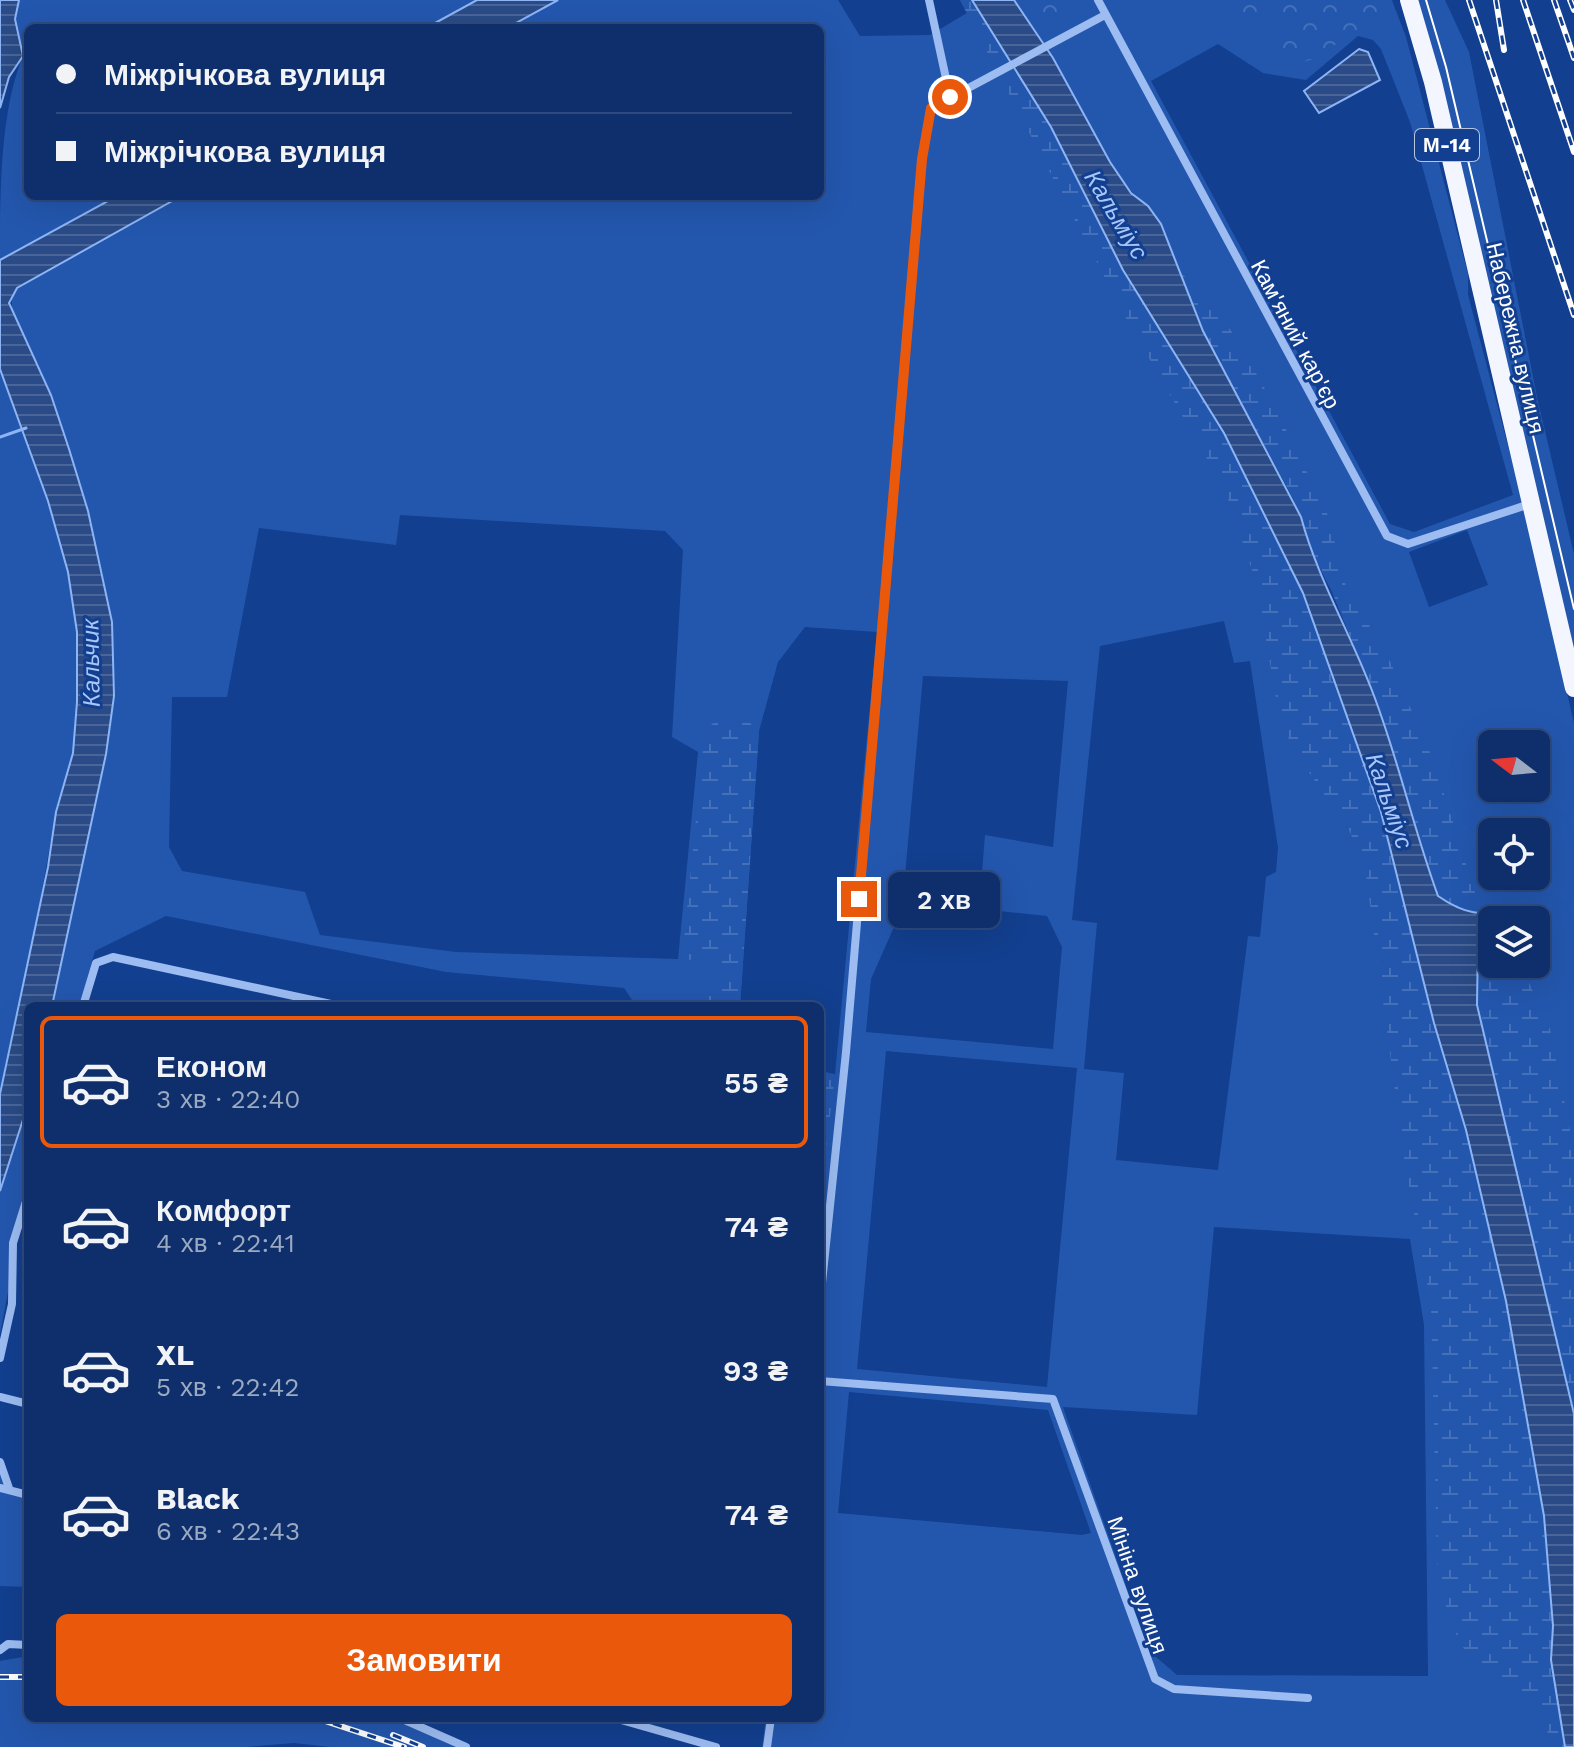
<!DOCTYPE html>
<html lang="uk">
<meta charset="utf-8">
<style>
:root{--surface:#0e2f6b;--page:#173771;--text:#f1f3f6;--muted:#9ba9c1;--line:#2e4a7e;--accent:#ea580c}
body{margin:0;font-family:"Work Sans",sans-serif;background:var(--page);color:var(--text);height:100vh;display:flex;flex-direction:column;font-size:30px;white-space:nowrap}
*{box-sizing:border-box;margin:0}
p{font-size:26px;color:var(--muted)}
.icon{flex:none;width:44px;height:44px;fill:none;stroke:currentColor;stroke-width:2;stroke-linecap:round;stroke-linejoin:round}
.map{position:relative;flex:1;overflow:hidden}
.side{position:absolute;left:24px;top:1002px;width:800px;height:720px;display:flex;flex-direction:column;background:var(--surface);border-radius:12px;box-shadow:0 8px 32px #0002,0 0 0 2px var(--line)}
.side>*{flex:none}
.banner{position:absolute;left:24px;top:24px;width:800px;height:176px;border-radius:12px;box-shadow:0 8px 32px #0002,0 0 0 2px var(--line);display:grid;align-content:center;height:176px;padding:0 32px;background:var(--surface)}
.needle{width:52px;rotate:286deg}
.controls{position:absolute;left:1478px;top:730px;display:grid;gap:16px}
.controls a{display:grid;place-items:center;width:72px;height:72px;border-radius:12px;background:var(--surface);box-shadow:0 8px 32px #0002,0 0 0 2px var(--line);font-size:40px}
.end{position:absolute;width:36px;height:36px;margin:-18px;border:10px solid #ea580c;background:#fff;box-shadow:0 0 0 4px #fff}
.from{border-radius:50%}
.bubble{position:absolute;height:56px;border-radius:12px;background:var(--surface);box-shadow:0 8px 32px #0002,0 0 0 2px var(--line);font-size:26px;font-weight:600;line-height:56px;text-align:center}
.banner b{display:flex;align-items:center;gap:28px;height:76px;font-size:30px}
.banner b+b{border-top:2px solid var(--line)}
.banner i{width:20px;height:20px;background:var(--text)}
ul{padding:14px 0 0;list-style:none}
li{display:flex;align-items:center;gap:24px;height:132px;margin:0 16px 12px;padding:0 16px;border:4px solid transparent;border-radius:12px}
li div{flex:1}
li b{display:block;font-size:30px}
li em{font-style:normal;font-weight:600}
li.selected{border-color:var(--accent)}
li>.icon{width:72px;height:72px;stroke-width:1.5}
.cta{display:flex;gap:16px;margin-top:auto;padding:16px 32px}
.cta a{flex:1;height:92px;border-radius:12px;background:var(--accent);color:#fff;font-size:32px;font-weight:600;line-height:92px;text-align:center}
.map>svg:first-child{display:block}
.green{fill:#2357ae;fill-rule:evenodd}
.forest{fill:url(#forest-crowns)}
.wetland{fill:url(#wetland-marsh)}
.water{fill:url(#water-rules);stroke:#8db5f5;stroke-width:2}
.lines{fill:none;stroke-linecap:round;stroke-linejoin:round}
.stream{stroke:#8db5f5;stroke-width:3}
.minor{stroke:#9cbcf2;stroke-width:8}
.trunk{stroke:#f3f6ff;stroke-width:18}
.tram{stroke:#fff;stroke-width:2}
.rail-casing{stroke:#fff;stroke-width:6}
.rail{stroke:#123f8f;stroke-width:3;stroke-dasharray:9;stroke-linecap:butt}
.route{stroke:#ea580c;stroke-width:10}
.labels{text-anchor:middle;stroke-width:6;stroke-linejoin:round;paint-order:stroke}
.shield{fill:#123f8f;stroke:#b8c5dd;stroke-width:2}
.shield-label{font-size:20px;font-weight:bold;fill:#fff}
.street-label{font-size:22px;fill:#fff;stroke:#123f8f}
.water-label{font-size:24px;font-style:italic;fill:#a8c6f9;stroke:#123f8f}
</style>
<div class="map">
<svg width="1574" height="1747" viewBox="0 0 1574 1747">
<defs>
<pattern id="forest-crowns" width="20" height="18" patternUnits="userSpaceOnUse" patternTransform="scale(2)"><rect width="20" height="18" fill="#2357ae"/><path d="M2 6a3 3 0 1 1 6 0M12 15a3 3 0 1 1 6 0" fill="none" stroke="#4470ba"/></pattern>
<pattern id="wetland-marsh" width="20" height="14" patternUnits="userSpaceOnUse" patternTransform="scale(2)"><rect width="20" height="14" fill="#2357ae"/><path d="M1 5h8M5 5V1M11 12h8M15 12V8" fill="none" stroke="#4470ba"/></pattern>
<pattern id="water-rules" width="6" height="5" patternUnits="userSpaceOnUse" patternTransform="scale(2)"><rect width="6" height="5" fill="#2a4b87"/><path d="M0 2.5h6" fill="none" stroke="#4a6699"/></pattern>
</defs>
<rect width="100%" height="100%" fill="#123f8f"/>
<path class="green" d="M19,0H477L426,28H28V196H117L0,260C0,195 0,110 23,56L15,19Z
M558,0H838L860,36L930,35L967,13L960,0H972L1154,321L1408,914L1434,1023L1565,1747H762L766,1718H820V1071L835,1074L877,632L805,627L778,662L759,731L740,1006H636L624,988L446,972L166,916L95,951L79,1006H52L106,754L114,696L112,622L88,511L51,395L12,314V295L17,288L181,196H820V28H507ZM400,515L665,531L683,550L672,737L698,752L678,959L456,952L320,935L305,892L182,871L169,847L172,697H227L259,528L396,545ZM1224,621L1234,663L1250,661L1278,848L1276,872L1266,877L1260,937L1248,936L1218,1170L1116,1160L1124,1073L1084,1069L1097,923L1072,920L1100,646ZM923,676L1068,681L1053,847L985,835L979,909L1047,916L1062,947L1053,1049L866,1032L871,979L902,909ZM886,1051L1077,1068L1047,1387L857,1369ZM1214,1227L1410,1239L1424,1325L1428,1676L1177,1675L1149,1651L1063,1407L1197,1415ZM849,1392L1048,1410L1091,1533L1082,1535L838,1513Z
M1014,0H1392L1393,3L1406,37L1468,274V295L1524,506L1574,723V1414L1500,1107L1478,937L1492,931V964H1536V920H1509L1515,916L1510,906L1482,915L1294,500L1203,331L1148,206C1104,172 1082,110 1055,62C1043,40 1028,20 1014,0ZM1358,36L1373,40L1381,49L1410,122L1513,495L1414,532L1390,524L1151,81L1218,44L1263,73L1306,80ZM1467,530L1488,585L1429,607L1409,552ZM1492,744H1536V788H1492ZM1492,832H1536V876H1492Z
M1416,0H1445L1469,52L1537,397L1574,554V651Z
M0,369C36,449 67,542 77,630C80,668 79,713 73,751C70,773 59,793 55,815C40,909 20,1002 0,1094Z
M28,1104V1187L9,1243V1287L0,1334V1191Z
M0,1469L10,1487L28,1494V1587L0,1586Z
M28,1656V1718H400L462,1747H330L294,1743L246,1747H0V1661Z"/>
<path class="forest" d="M1027,0H1079L1069,14L1048,22L1036,15Z
M1210,0H1378L1386,21L1381,32L1350,35L1313,59L1292,65L1280,57L1282,21L1275,13C1246,5 1238,29 1210,0Z"/>
<path class="wetland" d="M960,0H972L1051,127L1123,270L1224,433L1303,593L1381,812L1434,1023L1466,1130L1506,1301L1544,1516L1553,1626L1551,1660L1565,1747H1551L1543,1712C1525,1698 1502,1689 1485,1674C1452,1643 1443,1603 1437,1560L1431,1305L1405,1165L1365,867L1349,830L1293,749L1279,715L1256,582L1225,490L1127,320Z
M1176,268L1206,297L1237,339L1276,409L1327,513L1346,586L1389,659L1434,762L1482,915L1470,914L1438,896L1378,705L1332,592L1310,549L1294,500L1203,331Z
M724,716L744,718L759,731L740,1006H691L715,992L719,968L711,959L682,960L705,729Z
M1490,932L1492,964L1521,965L1550,1029L1574,1151V1414L1477,1005L1478,937Z
M820,1071L835,1075L820,1197Z"/>
<path class="water" d="M0,0H19L15,19L23,56L9,77L0,108Z
M477,0H558L507,28H426Z
M972,0H1014L1053,58L1110,162L1131,193L1148,206L1161,224L1203,331L1301,517C1318,581 1355,641 1377,704C1400,767 1415,833 1438,896C1464,914 1482,918 1511,906L1515,917L1492,920V931L1478,937L1477,1005L1574,1414V1747H1565L1551,1660L1553,1626L1544,1516L1506,1301L1466,1130L1434,1023L1381,812L1303,593L1224,433L1123,270L1051,127Z
M1359,49L1368,52L1380,80L1319,113L1304,91Z
M117,196H181L17,288L9,303L51,395L69,449L88,511L112,622L114,696L106,754L52,1006H28V1104L0,1191V1094L48,867L56,812L73,753L77,702V632L68,572L48,501L0,369V260Z"/>
<g class="lines">
<path class="stream" d="M0,437L26,428"/>
<path class="minor" d="M929,0L950,97
M1098,0L1387,536L1408,544L1530,504
M83,1006L96,963L113,957L340,1006
M820,1302L846,1052L922,159L931,108L1105,15
M0,1358L12,1304L13,1243L28,1195
M820,1381L1053,1399L1155,1679L1174,1689L1308,1698
M0,1397L28,1404
M0,1462L9,1488
M0,1488L28,1495
M0,1650L8,1644L28,1645
M400,1718L466,1747
M614,1718L716,1747
M767,1747L771,1718"/>
<path class="trunk" d="M1409,0L1433,82L1574,688"/>
<path class="tram" d="M1426,0L1446,67L1574,609"/>
<defs>
<path id="rail" d="M1469,0L1574,315
M1496,0L1504,50
M1523,0L1574,152
M1554,0L1574,58
M1570,0L1574,10
M0,1677H28
M316,1718L404,1747
M393,1735L423,1747"/>
</defs>
<use href="#rail" class="rail-casing"/>
<use href="#rail" class="rail"/>
</g>
<g class="lines">
<path class="route" d="M859,899L922,159L931,108L950,97"/>
</g>
<g class="labels">
<rect class="shield" x="1415" y="129" width="64" height="32" rx="6"/>
<g class="shield-label">
<text x="1447" y="152">М-14</text>
</g>
<g class="street-label">
<text transform="translate(1296 334) rotate(62)" y="8">Кам'яний кар'єр</text>
<text transform="translate(1516 338) rotate(77)" y="8">Набережна вулиця</text>
<text transform="translate(1138 1585) rotate(71)" y="8">Мініна вулиця</text>
</g>
<g class="water-label">
<text transform="translate(1116 215) rotate(59)" y="8">Кальміус</text>
<text transform="translate(91 663) rotate(-91)" y="8">Кальчик</text>
<text transform="translate(1389 801) rotate(71)" y="8">Кальміус</text>
</g>
</g>
</svg>
<div class="controls">
<a><svg class="needle" viewBox="-14 -14 28 28"><path d="M0-13l5 13h-10z" fill="#e53935"/><path d="M0 13l5-13h-10z" fill="#9ba9c1"/></svg></a>
<a><svg class="icon" aria-label="locate" viewBox="0 0 24 24"><circle cx="12" cy="12" r="6"/><path d="M12 2v4M12 18v4M2 12h4M18 12h4"/></svg></a>
<a><svg class="icon" aria-label="layers" viewBox="0 0 24 24"><path d="M12 4l9 5-9 5-9-5zM3 14l9 5 9-5"/></svg></a>
</div>
<i class="end from" style="left:950px;top:97px"></i>
<i class="end" style="left:859px;top:899px"></i>
<div class="bubble" style="left:888px;top:872px;width:112px">2 хв</div>
<div class="banner">
<b><i class="from"></i>Міжрічкова вулиця</b>
<b><i></i>Міжрічкова вулиця</b>
</div>
<section class="side">
<ul>
<li class="selected"><svg class="icon" aria-label="car" viewBox="0 0 24 24"><path d="M5 17H2v-5l4-1 3-4h7l3 4 3 1v5h-3M9 17h6M6 11h13"/><circle cx="7" cy="17" r="2"/><circle cx="17" cy="17" r="2"/></svg><div><b>Економ</b><p>3 хв · 22:40</p></div><em>55 ₴</em></li>
<li><svg class="icon" aria-label="car" viewBox="0 0 24 24"><path d="M5 17H2v-5l4-1 3-4h7l3 4 3 1v5h-3M9 17h6M6 11h13"/><circle cx="7" cy="17" r="2"/><circle cx="17" cy="17" r="2"/></svg><div><b>Комфорт</b><p>4 хв · 22:41</p></div><em>74 ₴</em></li>
<li><svg class="icon" aria-label="car" viewBox="0 0 24 24"><path d="M5 17H2v-5l4-1 3-4h7l3 4 3 1v5h-3M9 17h6M6 11h13"/><circle cx="7" cy="17" r="2"/><circle cx="17" cy="17" r="2"/></svg><div><b>XL</b><p>5 хв · 22:42</p></div><em>93 ₴</em></li>
<li><svg class="icon" aria-label="car" viewBox="0 0 24 24"><path d="M5 17H2v-5l4-1 3-4h7l3 4 3 1v5h-3M9 17h6M6 11h13"/><circle cx="7" cy="17" r="2"/><circle cx="17" cy="17" r="2"/></svg><div><b>Black</b><p>6 хв · 22:43</p></div><em>74 ₴</em></li>
</ul>
<div class="cta"><a>Замовити</a></div>
</section>
</div>
